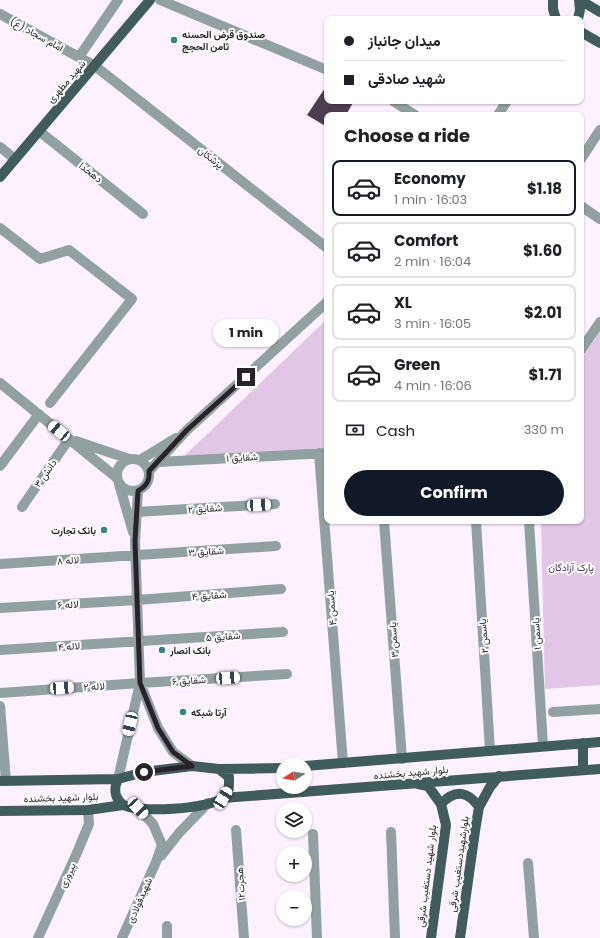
<!DOCTYPE html>
<meta charset="utf-8">
<style>
:root{--surface:#fff;--page:#f6f6f6;--text:#202124;--muted:#757577;--line:#e0e0e0;--accent:#111827}
body{margin:0;font-family:Poppins,Vazirmatn,sans-serif;background:var(--page);color:var(--text);height:100vh;display:flex;flex-direction:column;font-size:15px;white-space:nowrap}
*{box-sizing:border-box;margin:0}
p{font-size:13px;color:var(--muted)}
.icon{flex:none;width:22px;height:22px;fill:none;stroke:currentColor;stroke-width:2;stroke-linecap:round;stroke-linejoin:round}
.map{position:relative;flex:1;overflow:hidden}
.details{position:absolute;left:324px;top:112px;width:260px;height:412px;display:flex;flex-direction:column;background:var(--surface);border-radius:8px;box-shadow:0 1px 3px #0004}
.details>*{flex:none}
.hud{position:absolute;left:324px;top:16px;width:260px;height:88px;border-radius:8px;box-shadow:0 1px 3px #0004;display:grid;align-content:center;height:88px;padding:0 20px;background:var(--surface)}
.needle{width:26px;rotate:258deg}
.buttons{position:absolute;left:276px;top:758px;display:grid;gap:8px}
.buttons a{display:grid;place-items:center;width:36px;height:36px;border-radius:50%;background:var(--surface);box-shadow:0 1px 3px #0004;font-size:20px}
.end{position:absolute;width:18px;height:18px;margin:-9px;border:5px solid #29222b;background:#fff;box-shadow:0 0 0 2px #fff}
.from{border-radius:50%}
.bubble{position:absolute;height:28px;border-radius:14px;background:var(--surface);box-shadow:0 1px 3px #0004;font-size:13px;font-weight:700;line-height:28px;text-align:center}
.car{position:absolute;width:12px;height:24px;margin:-12px -6px;border-radius:5px;box-shadow:0 0 3px 1px #0007;background:linear-gradient(#fff 24%,#345 0 40%,#fff 0 76%,#345 0 86%,#fff 0)}
.hud b{display:flex;align-items:center;gap:14px;height:38px;font-size:15px}
.hud b+b{border-top:1px solid var(--line)}
.hud i{width:10px;height:10px;background:var(--text)}
ul{padding:0;list-style:none}
li{display:flex;align-items:center;gap:12px;height:56px;margin:0 8px 6px;padding:0 12px;border:2px solid var(--line);border-radius:8px}
li div{flex:1}
li b{display:block;font-size:15px}
li em{font-style:normal;font-weight:700}
li.current{border-color:var(--accent)}
li>.icon{width:36px;height:36px;stroke-width:1.5}
h2{padding:0 20px;font-size:18px;line-height:48px}
.pay{display:flex;align-items:center;gap:10px;height:44px;padding:0 20px;font-size:15px}
.pay p{margin-inline-start:auto}
.primary-button{display:flex;gap:8px;margin-top:auto;padding:8px 20px}
.primary-button a{flex:1;height:46px;border-radius:24px;background:var(--accent);color:#fff;font-size:16px;font-weight:700;line-height:46px;text-align:center}
.map>svg:first-child{display:block}
.green{fill:#e1c6e6}
.building{fill:#4d3d50}
.lines{fill:none;stroke-linecap:round;stroke-linejoin:round}
.minor{stroke:#91a1a1;stroke-width:10}
.major{stroke:#405c5c;stroke-width:10}
.route{stroke:#29222b;stroke-width:5}
.poi-dot{fill:#398285;stroke:#fff;stroke-width:1.5}
.labels{text-anchor:middle;stroke-width:4;stroke-linejoin:round;paint-order:stroke}
.street-label{font-size:10px;fill:#29222b;stroke:#fff}
.poi-label{font-size:10px;font-weight:bold;fill:#29222b;stroke:#fff;text-anchor:start}
.park-label{font-size:10px;fill:#502558;stroke:#fff}
</style>
<div class="map">
<svg width="600" height="938" viewBox="0 0 600 938">
<rect width="100%" height="100%" fill="#fdf1ff"/>
<path class="green" d="M327,319V450L178,462Z
M600,331V685L545,689L541,521H581V360Z"/>
<path class="building" d="M327,85V101H354L346,115H327V127L307,115Z"/>
<g class="lines">
<path class="minor" d="M160,0L327,70
M0,14L95,66L327,248
M79,57L118,0
M393,101L415,115
M498,115L507,101
M39,131L143,214
M0,147L15,159
M581,159L600,130
M581,206L600,219
M0,228L40,259L69,250L132,299L50,403
M581,350L600,322
M0,383L117,478
M76,441L129,459
M319,453L343,763
M117 475a16 16 0 1 1 32 0a16 16 0 1 1-32 0Z
M140,460L176,438
M158,462L327,453
M0,466L39,414
M149,471L187,430L327,302
M119,484L133,532
M22,507L69,439
M136,512L275,504
M384,521L402,759
M476,521L490,751
M529,521L543,746
M0,564L276,546
M0,608L137,600L281,589
M0,650L283,632
M140,683L158,728L173,752L192,766
M0,693L140,683L287,674
M0,706L6,781
M553,712L600,709
M118,779L140,683L135,541L138,491
M236,830L244,938
M391,832L395,938
M313,834L317,938
M161,856L179,833L208,803
M528,863L534,938
M167,926V938
M38,938L76,855L89,824L88,810
M122,938L156,862L162,845L153,824L138,808"/>
<path class="major" d="M553,0V9L556,19
M580,0L600,12
M578,19L580,10L579,0
M581,32L600,43
M0,177L150,0
M583,743V770
M192,766L219,769L229,777C229,784 230,791 224,797C212,809 135,814 122,804C114,797 114,787 118,779L144,772Z
M305,766L600,742
M219,769L283,768
M0,781L118,779
M418,784L428,786L441,804L446,825L431,938
M223,798L600,769
M441,804C455,789 468,791 479,807
M0,811L88,810L123,805
M460,938L475,831L479,807L490,787L499,776"/>
</g>
<g class="lines">
<path class="route" d="M144,772L192,766L173,752L158,728L140,683L135,541L138,491C147,486 150,480 149,471L187,430L246,377"/>
</g>
<g class="poi-dot">
<circle cx="174" cy="40" r="4"/>
<circle cx="104" cy="530" r="4"/>
<circle cx="162" cy="650" r="4"/>
<circle cx="183" cy="712" r="4"/>
</g>
<g class="labels">
<g class="street-label">
<text transform="translate(37 34) rotate(29)" y="4">امام سجاد (ع)</text>
<text transform="translate(66 81) rotate(-49)" y="4">شهید مطهری</text>
<text transform="translate(211 157) rotate(38)" y="4">پزشکان</text>
<text transform="translate(91 172) rotate(38)" y="4">دهخدا</text>
<text transform="translate(242 457) rotate(-3)" y="4">شقایق ۱</text>
<text transform="translate(45 473) rotate(-55)" y="4">دانش ۳</text>
<text transform="translate(205 508) rotate(-3)" y="4">شقایق ۲</text>
<text transform="translate(206 551) rotate(-4)" y="4">شقایق ۳</text>
<text transform="translate(68 560) rotate(-4)" y="4">لاله ۸</text>
<text transform="translate(209 595) rotate(-4)" y="4">شقایق ۴</text>
<text transform="translate(68 604) rotate(-3)" y="4">لاله ۶</text>
<text transform="translate(331 608) rotate(-94)" y="4">یاسمن ۴</text>
<text transform="translate(536 634) rotate(-93)" y="4">یاسمن ۱</text>
<text transform="translate(223 636) rotate(-4)" y="4">شقایق ۵</text>
<text transform="translate(483 636) rotate(-94)" y="4">یاسمن ۲</text>
<text transform="translate(393 640) rotate(-94)" y="4">یاسمن ۳</text>
<text transform="translate(69 646) rotate(-4)" y="4">لاله ۴</text>
<text transform="translate(189 680) rotate(-3)" y="4">شقایق ۶</text>
<text transform="translate(94 686) rotate(-4)" y="4">لاله ۲</text>
<text transform="translate(411 772) rotate(-5)" y="4">بلوار شهید بخشنده</text>
<text transform="translate(61 797) rotate(-2)" y="4">بلوار شهید بخشنده</text>
<text transform="translate(458 864) rotate(-82)" y="4">بلوارشهیددستغیب شرقی</text>
<text transform="translate(67 875) rotate(-65)" y="4">پیروزی</text>
<text transform="translate(426 876) rotate(-83)" y="4">بلوار شهید دستغیب شرقی</text>
<text transform="translate(240 884) rotate(-94)" y="4">هجرت۱۲</text>
<text transform="translate(139 900) rotate(-66)" y="4">شهیدفولادی</text>
</g>
<g class="poi-label">
<text x="182" y="38">صندوق قرض الحسنه<tspan x="182" dy="12">ثامن الحجج</tspan></text>
<text x="96" y="534" text-anchor="end">بانک تجارت</text>
<text x="170" y="654">بانک انصار</text>
<text x="191" y="716">آرتا شبکه</text>
</g>
<g class="park-label">
<text x="571" y="571">پارک آزادگان</text>
</g>
</g>
</svg>
<div class="buttons">
<a><svg class="needle" viewBox="-14 -14 28 28"><path d="M0-13l5 13h-10z" fill="#e53935"/><path d="M0 13l5-13h-10z" fill="#757577"/></svg></a>
<a><svg class="icon" aria-label="layers" viewBox="0 0 24 24"><path d="M12 4l9 5-9 5-9-5zM3 14l9 5 9-5"/></svg></a>
<a>+</a>
<a>−</a>
</div>
<i class="end from" style="left:144px;top:772px"></i>
<i class="end" style="left:246px;top:377px"></i>
<div class="bubble" style="left:213px;top:319px;width:66px">1 min</div>
<i class="car" style="left:59px;top:431px;rotate:310deg"></i>
<i class="car" style="left:259px;top:505px;rotate:87deg"></i>
<i class="car" style="left:228px;top:678px;rotate:86deg"></i>
<i class="car" style="left:62px;top:688px;rotate:86deg"></i>
<i class="car" style="left:130px;top:724px;rotate:193deg"></i>
<i class="car" style="left:223px;top:798px;rotate:31deg"></i>
<i class="car" style="left:138px;top:808px;rotate:137deg"></i>
<div class="hud">
<b><i class="from"></i>میدان جانباز</b>
<b><i></i>شهید صادقی</b>
</div>
<section class="details">
<h2>Choose a ride</h2>
<ul>
<li class="current"><svg class="icon" aria-label="car" viewBox="0 0 24 24"><path d="M5 17H2v-5l4-1 3-4h7l3 4 3 1v5h-3M9 17h6M6 11h13"/><circle cx="7" cy="17" r="2"/><circle cx="17" cy="17" r="2"/></svg><div><b>Economy</b><p>1 min · 16:03</p></div><em>$1.18</em></li>
<li><svg class="icon" aria-label="car" viewBox="0 0 24 24"><path d="M5 17H2v-5l4-1 3-4h7l3 4 3 1v5h-3M9 17h6M6 11h13"/><circle cx="7" cy="17" r="2"/><circle cx="17" cy="17" r="2"/></svg><div><b>Comfort</b><p>2 min · 16:04</p></div><em>$1.60</em></li>
<li><svg class="icon" aria-label="car" viewBox="0 0 24 24"><path d="M5 17H2v-5l4-1 3-4h7l3 4 3 1v5h-3M9 17h6M6 11h13"/><circle cx="7" cy="17" r="2"/><circle cx="17" cy="17" r="2"/></svg><div><b>XL</b><p>3 min · 16:05</p></div><em>$2.01</em></li>
<li><svg class="icon" aria-label="car" viewBox="0 0 24 24"><path d="M5 17H2v-5l4-1 3-4h7l3 4 3 1v5h-3M9 17h6M6 11h13"/><circle cx="7" cy="17" r="2"/><circle cx="17" cy="17" r="2"/></svg><div><b>Green</b><p>4 min · 16:06</p></div><em>$1.71</em></li>
</ul>
<div class="pay"><svg class="icon" aria-label="cash" viewBox="0 0 24 24"><path d="M3 7h18v10H3z"/><circle cx="12" cy="12" r="2"/></svg>Cash<p>330 m</p></div>
<div class="primary-button"><a>Confirm</a></div>
</section>
</div>
